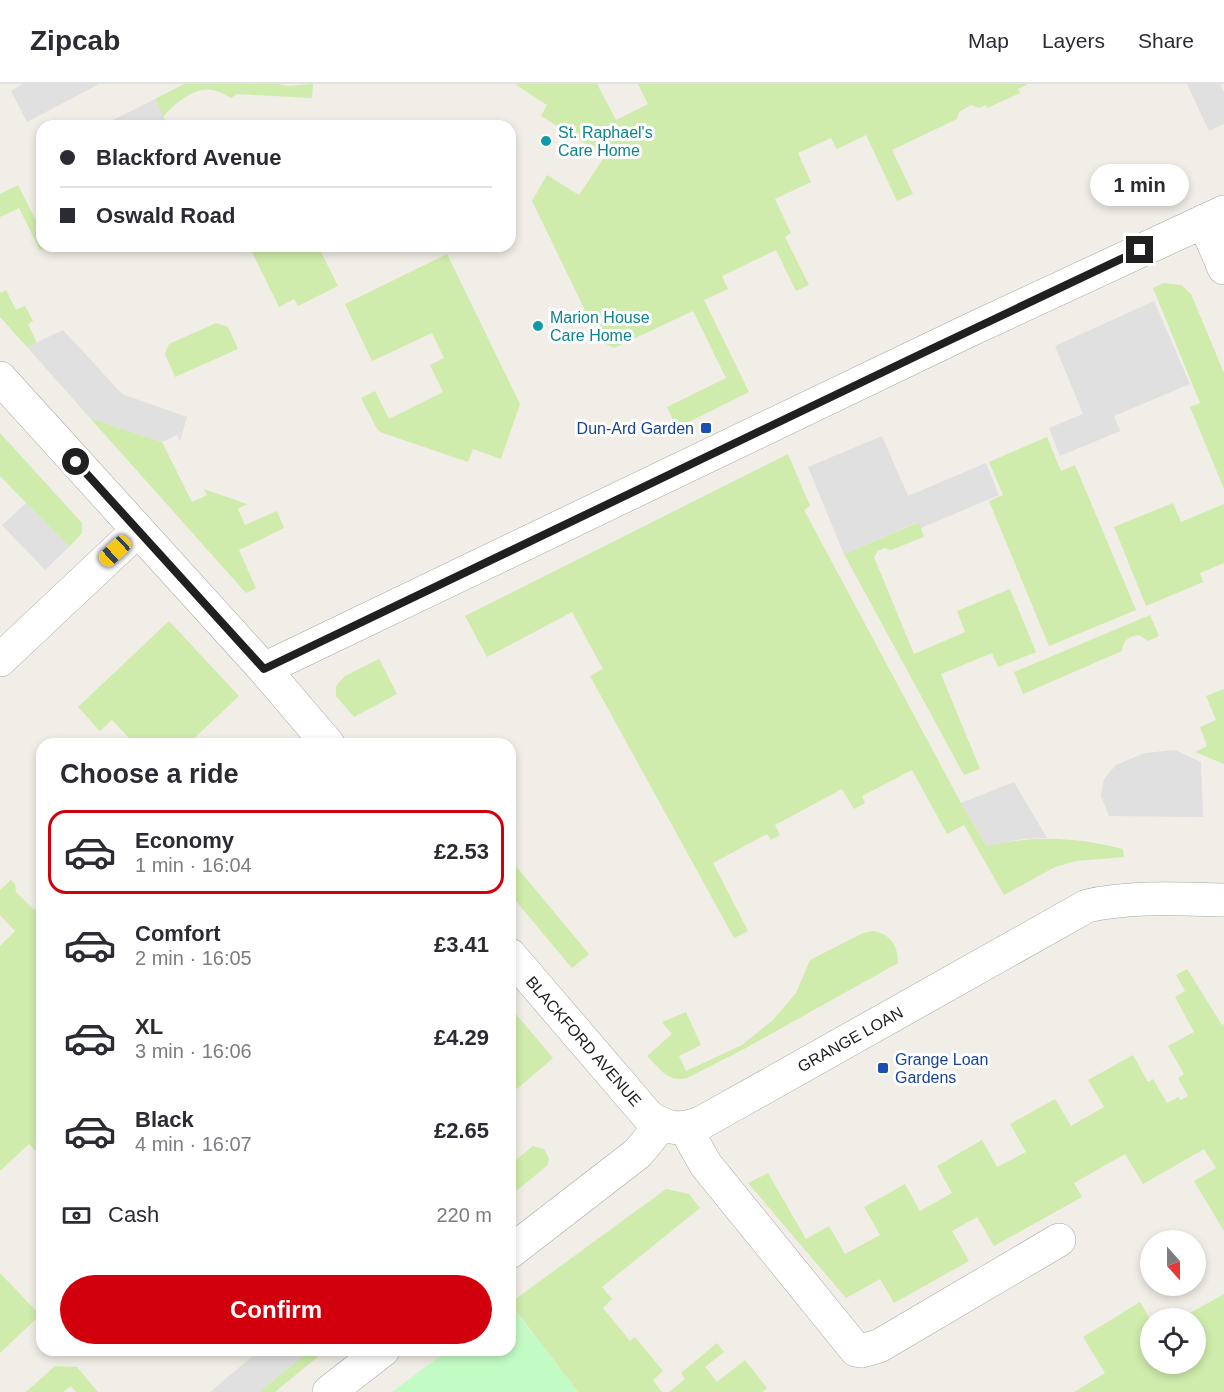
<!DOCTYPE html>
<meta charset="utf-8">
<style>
:root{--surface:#fff;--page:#f7f7f7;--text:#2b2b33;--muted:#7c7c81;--line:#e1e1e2;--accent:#d1000c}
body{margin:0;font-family:Helvetica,sans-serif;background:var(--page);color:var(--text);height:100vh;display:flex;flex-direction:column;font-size:22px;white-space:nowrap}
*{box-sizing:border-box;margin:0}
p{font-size:20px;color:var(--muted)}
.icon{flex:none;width:33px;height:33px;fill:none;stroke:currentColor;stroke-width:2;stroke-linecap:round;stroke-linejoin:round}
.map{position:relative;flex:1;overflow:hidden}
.sheet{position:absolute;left:36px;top:654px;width:480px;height:618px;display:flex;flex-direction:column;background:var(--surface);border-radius:18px;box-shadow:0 3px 9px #0003}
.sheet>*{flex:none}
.guide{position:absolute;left:36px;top:36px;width:480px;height:132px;border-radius:18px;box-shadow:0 3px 9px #0003;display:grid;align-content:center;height:132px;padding:0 24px;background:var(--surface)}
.needle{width:39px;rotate:159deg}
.fabs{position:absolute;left:1140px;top:1146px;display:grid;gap:12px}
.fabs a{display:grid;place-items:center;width:66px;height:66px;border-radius:50%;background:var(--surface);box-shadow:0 3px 9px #0003;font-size:30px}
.end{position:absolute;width:27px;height:27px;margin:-14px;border:8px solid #202020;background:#fff;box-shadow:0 0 0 3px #fff}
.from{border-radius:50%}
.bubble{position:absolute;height:42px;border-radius:21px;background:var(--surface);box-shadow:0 3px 9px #0003;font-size:20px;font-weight:700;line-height:42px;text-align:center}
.car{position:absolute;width:18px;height:36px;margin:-18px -9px;border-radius:8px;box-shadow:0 0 4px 2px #0007;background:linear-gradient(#f5c518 24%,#345 0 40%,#f5c518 0 76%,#345 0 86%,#f5c518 0)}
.guide b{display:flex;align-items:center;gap:21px;height:57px;font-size:22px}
.guide b+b{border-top:2px solid var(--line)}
.guide i{width:15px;height:15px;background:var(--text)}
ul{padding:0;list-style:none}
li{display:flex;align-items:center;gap:18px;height:84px;margin:0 12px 9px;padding:0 12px;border:3px solid transparent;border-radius:18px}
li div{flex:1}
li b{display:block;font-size:22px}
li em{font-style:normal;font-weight:700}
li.current{border-color:var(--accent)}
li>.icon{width:54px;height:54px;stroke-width:1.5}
h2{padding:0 24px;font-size:27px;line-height:72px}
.pay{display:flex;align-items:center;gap:15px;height:66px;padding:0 24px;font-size:22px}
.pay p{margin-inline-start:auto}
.primary-button{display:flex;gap:12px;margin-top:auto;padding:12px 24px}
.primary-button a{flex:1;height:69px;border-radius:36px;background:var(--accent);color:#fff;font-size:24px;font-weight:700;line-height:69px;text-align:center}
header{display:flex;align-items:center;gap:36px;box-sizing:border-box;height:84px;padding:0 30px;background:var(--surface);border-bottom:2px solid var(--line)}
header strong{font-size:28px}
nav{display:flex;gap:33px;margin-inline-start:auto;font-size:21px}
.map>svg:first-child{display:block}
.grass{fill:#cfecac}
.park{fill:#c3fbc5}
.parking{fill:#e0e0e0}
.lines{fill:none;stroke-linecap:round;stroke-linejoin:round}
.minor-casing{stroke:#a7a7a7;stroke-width:34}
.minor{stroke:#fff;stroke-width:33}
.route{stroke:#202020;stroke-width:8}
.culture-dot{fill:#0f9aa8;stroke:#fff;stroke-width:2}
.transit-dot{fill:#1a4fb4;stroke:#fff;stroke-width:2}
.labels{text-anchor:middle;stroke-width:6;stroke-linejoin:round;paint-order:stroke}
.culture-label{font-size:16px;fill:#0d838f;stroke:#fff;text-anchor:start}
.transit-label{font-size:16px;fill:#164399;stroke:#fff;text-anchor:end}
.street-label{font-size:16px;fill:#202020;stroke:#fff}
</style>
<header>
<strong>Zipcab</strong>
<nav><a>Map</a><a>Layers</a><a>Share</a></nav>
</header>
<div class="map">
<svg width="1224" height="1308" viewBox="0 0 1224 1308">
<rect width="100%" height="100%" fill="#f1ede7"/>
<path class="grass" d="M184,0H278L288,2L313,0L312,14L237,10L231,14C226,11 219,7 213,6C194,2 174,20 163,33L155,15Z
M515,0H597L616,36L648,20L638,0H1028L1018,5L1020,9L987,24L986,21L979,24L971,21L959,28L957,35L892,66L913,110L897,117L866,51L837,65L831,54L798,69L811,98L775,115L791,149L785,153L809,201L796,207L776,166L722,192L728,205L704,216L749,308L677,344L667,323L726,294L693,227L614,264L600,257L532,117L547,91L579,111L605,72L541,32L547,21Z
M18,101L42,149V162H49L40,166L19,124L0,133V110Z
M249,162H318L338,202L298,222L294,215L279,223Z
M447,170L520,320L501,375L473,365L468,378L380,348L376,343L361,314L375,307L389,335L443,308L430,281L444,274L432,249L372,277L345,220Z
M1163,199L1181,201L1191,210L1224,289V405L1190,323L1200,319L1153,204Z
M6,206L16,226L25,222L33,237L28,240L37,259L27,263L0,233V207L1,209Z
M216,239L228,243L238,265L175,293L165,270L169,260Z
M90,334L162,358L192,418L207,411L204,405L247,420L238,425L245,441L277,427L284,444L239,466L256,504L246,509Z
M0,349L82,439V449L69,463L0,392Z
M1047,353L1061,387L1075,381L1136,526L1049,562L989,417L1003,411L989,378Z
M788,370L810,422L804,426L961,719L987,762C1036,751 1074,753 1123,765L1124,773L1076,777L1055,783L1004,811L964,741L947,750L912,686L862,712L865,719L854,725L842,705L775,741L780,751L771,756L767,750L713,779L748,847L734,854L590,592L603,585L572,528L487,573L465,532Z
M1173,419L1181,438L1224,420V479L1200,489L1203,498L1146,522L1114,443Z
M919,438L924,453L891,466L884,464L878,467L874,473L914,570L965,548L957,527L1010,505L1036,568L998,583L992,569L941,590L980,685L964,691L844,470Z
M1150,531L1159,552L1148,557L1139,551C1129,552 1123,556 1122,567L1023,610L1014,588Z
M169,537L239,612L188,660H135L112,636L100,647L78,623Z
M379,575L397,610L354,633L336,612V602L345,592Z
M1224,605V680L1195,668L1207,662L1200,643L1216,636L1206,612Z
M510,775L589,870L572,884L510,810Z
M11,796L15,800L16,808L34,826L42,820V1074L29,1060L0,1087V862L15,847L0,831V806Z
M873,847C891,850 898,862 898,879L744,965L687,994C667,999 660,984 647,972L672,950L662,938L686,928L701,961L679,972L686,987L742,961L773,936L796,909L810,876L863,849Z
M1187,885L1222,941L1224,940V1147L1194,1097L1216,1084L1204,1065L1143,1100L1125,1070L1074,1099L1082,1113L994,1162L977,1133L952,1147L969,1177L894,1219L880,1195L846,1214L748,1099L768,1089L806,1155L829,1142L845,1170L880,1151L864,1123L905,1100L920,1127L952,1109L937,1082L982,1056L997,1083L1026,1068L1010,1040L1055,1015L1071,1042L1104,1023L1088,996L1133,971L1148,998L1153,995L1167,1019L1178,1013L1181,1016L1188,1012L1178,994L1184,990L1168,962L1194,948L1175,913L1185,907L1176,891Z
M510,923L553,974L517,1005L510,997Z
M533,1062L544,1065L549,1074L548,1081L510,1112V1081Z
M666,1105L689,1110L700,1124L602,1203L612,1215L603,1224L630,1257L635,1253L663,1287L653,1296L662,1308H578L510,1219Z
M0,1189L40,1231L0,1269Z
M1224,1210V1308H1074L1105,1289L1083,1253L1140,1218L1150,1235V1280H1196V1234H1181Z
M717,1259L724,1268L705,1283L717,1298L745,1276L767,1304L762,1308H669L685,1295L681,1289Z
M310,1266H326L275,1308H259Z
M55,1282L77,1283L98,1308H76L71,1302L63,1308H26Z"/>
<path class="park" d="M510,1220L578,1308H392L448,1266H510Z"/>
<path class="parking" d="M23,0H99L27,38L11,7Z
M1187,0H1220L1224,8V40L1209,47Z
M155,15L168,42H101Z
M1154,217L1190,300L1114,332L1120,347L1060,372L1049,344L1083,330L1055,262Z
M63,246L122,310L187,333L180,357L177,351L162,358L90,334L27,263Z
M882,352L908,412L986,379L999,411L921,444L918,438L844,470L808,383Z
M26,419L69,463L45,486L2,441Z
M1175,666L1201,678L1203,733L1109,732L1101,712L1104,695L1116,681L1145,669Z
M1014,698L1047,754L1022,755L987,762L961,719Z
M260,1266H310L259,1308H210Z"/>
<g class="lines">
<defs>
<path id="minor" d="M1204,137L1224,184
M0,294L264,585L328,660
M0,576L138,446
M264,585L970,246L1224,128
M510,871L648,1032C666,1045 680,1047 701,1039L1087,822C1132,812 1179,815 1224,816
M685,1044L706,1081L856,1266L861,1267L879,1262L1059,1156
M510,1168L638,1069L661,1041
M329,1308L383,1266"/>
</defs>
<use href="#minor" class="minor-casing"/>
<use href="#minor" class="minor"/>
</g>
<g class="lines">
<path class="route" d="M76,378L264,585L927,267L1140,166"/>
</g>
<g class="culture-dot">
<circle cx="546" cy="57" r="6"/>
<circle cx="538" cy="242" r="6"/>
</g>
<g class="transit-dot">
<rect x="700" y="338" width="12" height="12" rx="3"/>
<rect x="877" y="978" width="12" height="12" rx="3"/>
</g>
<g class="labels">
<g class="culture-label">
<text x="558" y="54">St. Raphael's<tspan x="558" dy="18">Care Home</tspan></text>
<text x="550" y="239">Marion House<tspan x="550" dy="18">Care Home</tspan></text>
</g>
<g class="transit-label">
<text x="694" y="350">Dun-Ard Garden</text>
<text x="895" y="981" text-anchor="start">Grange Loan<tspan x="895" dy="18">Gardens</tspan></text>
</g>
<g class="street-label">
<text transform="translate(850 955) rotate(-29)" y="6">GRANGE LOAN</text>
<text transform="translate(584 957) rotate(49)" y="6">BLACKFORD AVENUE</text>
</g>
</g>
</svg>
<div class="fabs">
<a><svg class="needle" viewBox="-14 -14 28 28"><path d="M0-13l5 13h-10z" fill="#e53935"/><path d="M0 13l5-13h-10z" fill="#7c7c81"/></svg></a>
<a><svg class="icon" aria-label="locate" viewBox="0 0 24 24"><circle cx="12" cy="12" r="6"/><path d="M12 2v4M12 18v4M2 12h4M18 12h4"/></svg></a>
</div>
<i class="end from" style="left:76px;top:378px"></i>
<i class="end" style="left:1140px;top:166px"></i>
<div class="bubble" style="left:1090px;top:80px;width:99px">1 min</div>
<i class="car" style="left:115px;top:467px;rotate:227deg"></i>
<div class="guide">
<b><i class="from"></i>Blackford Avenue</b>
<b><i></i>Oswald Road</b>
</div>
<section class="sheet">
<h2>Choose a ride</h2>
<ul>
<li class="current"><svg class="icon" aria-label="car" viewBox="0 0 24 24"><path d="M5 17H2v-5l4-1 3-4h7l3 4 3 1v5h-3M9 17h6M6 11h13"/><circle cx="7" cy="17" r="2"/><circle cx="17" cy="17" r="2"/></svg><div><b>Economy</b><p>1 min · 16:04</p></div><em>£2.53</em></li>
<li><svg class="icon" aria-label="car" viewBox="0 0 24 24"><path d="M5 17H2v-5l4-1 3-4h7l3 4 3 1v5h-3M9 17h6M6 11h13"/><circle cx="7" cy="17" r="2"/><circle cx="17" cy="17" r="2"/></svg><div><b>Comfort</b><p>2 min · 16:05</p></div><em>£3.41</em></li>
<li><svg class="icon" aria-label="car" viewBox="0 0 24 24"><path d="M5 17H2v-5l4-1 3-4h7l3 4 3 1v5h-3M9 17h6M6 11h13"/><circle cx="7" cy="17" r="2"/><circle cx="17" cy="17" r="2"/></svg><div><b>XL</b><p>3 min · 16:06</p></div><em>£4.29</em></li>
<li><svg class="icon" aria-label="car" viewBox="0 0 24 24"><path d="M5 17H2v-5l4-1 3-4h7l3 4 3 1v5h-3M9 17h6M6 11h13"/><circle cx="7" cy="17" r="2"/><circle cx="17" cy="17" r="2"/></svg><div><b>Black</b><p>4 min · 16:07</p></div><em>£2.65</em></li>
</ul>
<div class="pay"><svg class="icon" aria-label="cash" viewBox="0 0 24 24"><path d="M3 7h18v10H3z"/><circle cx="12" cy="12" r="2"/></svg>Cash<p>220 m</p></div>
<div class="primary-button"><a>Confirm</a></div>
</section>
</div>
